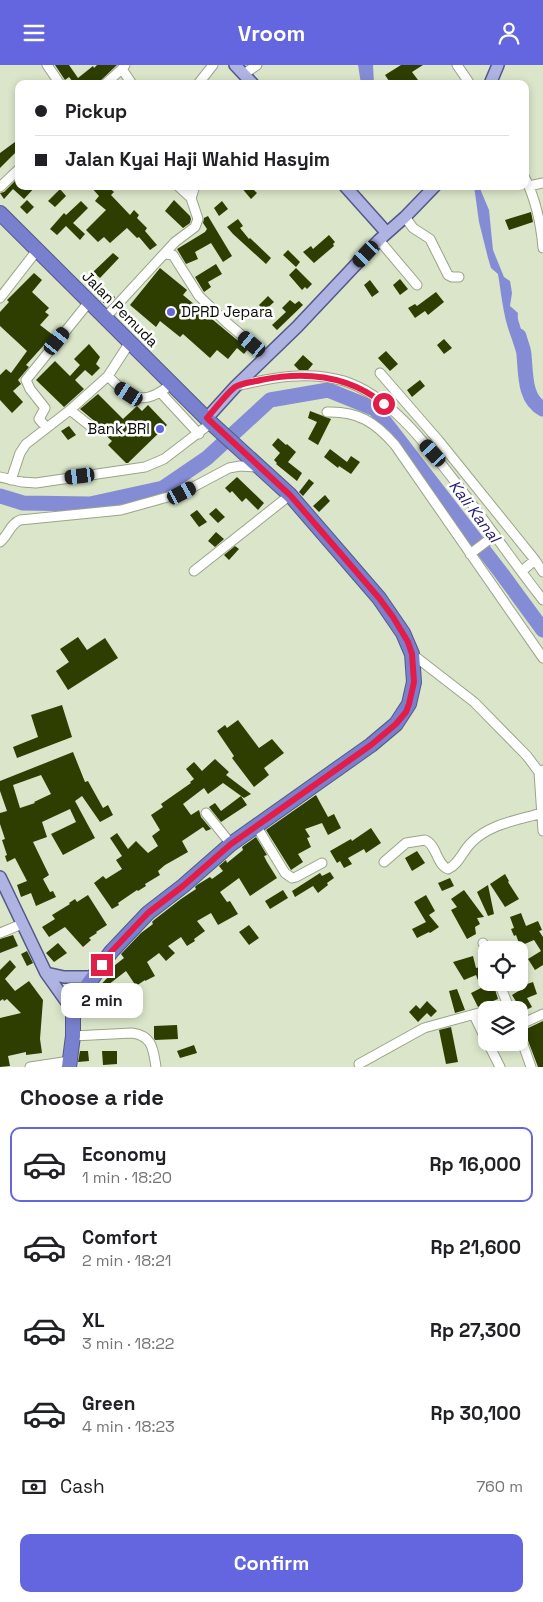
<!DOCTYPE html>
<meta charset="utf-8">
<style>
:root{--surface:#fff;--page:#f2f2f2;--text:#202124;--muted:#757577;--line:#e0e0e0;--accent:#6466df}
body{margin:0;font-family:"Space Grotesk",sans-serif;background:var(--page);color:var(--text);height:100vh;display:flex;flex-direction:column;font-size:19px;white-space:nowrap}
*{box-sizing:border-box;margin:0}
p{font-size:16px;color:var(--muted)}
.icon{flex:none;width:28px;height:28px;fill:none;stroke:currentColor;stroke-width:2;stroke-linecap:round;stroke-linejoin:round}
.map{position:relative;height:1002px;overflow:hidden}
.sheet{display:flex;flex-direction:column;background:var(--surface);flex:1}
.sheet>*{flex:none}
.top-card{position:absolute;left:15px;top:15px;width:514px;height:110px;border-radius:10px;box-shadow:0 2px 8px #0003;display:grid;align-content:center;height:110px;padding:0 20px;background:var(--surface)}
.buttons{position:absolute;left:478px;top:876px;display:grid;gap:10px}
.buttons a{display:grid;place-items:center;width:50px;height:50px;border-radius:10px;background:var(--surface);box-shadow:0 2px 8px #0003;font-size:25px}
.end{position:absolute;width:22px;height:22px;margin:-11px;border:6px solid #e11d48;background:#fff;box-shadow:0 0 0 2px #fff}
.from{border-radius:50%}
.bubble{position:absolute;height:35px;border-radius:10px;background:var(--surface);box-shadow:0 2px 8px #0003;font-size:16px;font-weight:700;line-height:35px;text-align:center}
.car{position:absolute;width:15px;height:30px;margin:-15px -8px;border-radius:6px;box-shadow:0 0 4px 1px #0007;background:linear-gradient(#222 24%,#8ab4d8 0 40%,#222 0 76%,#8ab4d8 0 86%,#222 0)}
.top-card b{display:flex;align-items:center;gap:18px;height:48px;font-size:19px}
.top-card b+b{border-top:1px solid var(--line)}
.top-card i{width:12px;height:12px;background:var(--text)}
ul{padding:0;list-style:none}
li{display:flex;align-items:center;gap:15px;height:75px;margin:0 10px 8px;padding:0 10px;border:2px solid transparent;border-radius:10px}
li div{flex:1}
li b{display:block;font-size:19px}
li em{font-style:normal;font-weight:700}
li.active{border-color:var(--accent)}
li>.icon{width:45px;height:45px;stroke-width:1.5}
h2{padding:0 20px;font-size:22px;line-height:60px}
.pay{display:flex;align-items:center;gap:12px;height:55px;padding:0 20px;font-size:19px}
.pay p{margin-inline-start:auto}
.cta{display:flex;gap:10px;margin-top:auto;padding:10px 20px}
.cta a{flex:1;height:58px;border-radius:10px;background:var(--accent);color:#fff;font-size:20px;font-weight:700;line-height:58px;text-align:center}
header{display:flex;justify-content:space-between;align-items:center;height:65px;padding:0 20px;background:var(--accent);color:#fff;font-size:22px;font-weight:700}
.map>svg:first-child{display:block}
.water{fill:#858cd6}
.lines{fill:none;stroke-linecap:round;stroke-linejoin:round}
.river{stroke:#858cd6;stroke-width:15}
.building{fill:#2d3e00;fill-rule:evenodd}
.minor-casing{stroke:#9aa489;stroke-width:11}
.major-casing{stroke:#525888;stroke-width:14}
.highway-casing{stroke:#525888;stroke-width:16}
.minor{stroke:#fff;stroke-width:9}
.major{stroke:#afb3e2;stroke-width:11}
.highway{stroke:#7981ce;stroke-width:14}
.route{stroke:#e11d48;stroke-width:6}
.poi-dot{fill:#6466df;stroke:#fff;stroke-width:2}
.labels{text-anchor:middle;stroke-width:5;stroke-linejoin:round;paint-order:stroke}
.street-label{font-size:15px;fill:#0a0d05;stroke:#fff}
.poi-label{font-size:15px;fill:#0a0d05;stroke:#fff;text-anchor:start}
.water-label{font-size:16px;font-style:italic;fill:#241b70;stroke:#fff}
</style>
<header><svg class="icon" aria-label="menu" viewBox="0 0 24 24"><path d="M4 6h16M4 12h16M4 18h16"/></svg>Vroom<svg class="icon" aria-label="person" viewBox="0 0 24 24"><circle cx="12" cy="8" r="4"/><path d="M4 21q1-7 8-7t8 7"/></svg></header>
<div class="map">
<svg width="543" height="1002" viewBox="0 0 543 1002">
<rect width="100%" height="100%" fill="#dae5c9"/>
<path class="water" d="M358,0H373L374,19H361Z
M474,121H481V126L489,145L493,185L504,212L510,216L512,228L510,241L518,248C517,256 520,258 521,265C523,274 523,279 527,287L524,291C505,276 502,232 498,209L491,203L488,193L479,157Z"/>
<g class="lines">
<path class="river" d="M519,271C520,277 524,284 524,290C526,309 524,334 543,344
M0,431L23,438L90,439L163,423L207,393L270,335L328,325L375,344L502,509L543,565"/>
</g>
<path class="building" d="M55,0H69L78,13L93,1L94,3L97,0H117L97,19H70L73,17L69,12L65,15Z
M401,0H423L412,7L418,15L413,19H402L400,15L391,19L385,10Z
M15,77L19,81V84L0,103V88Z
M15,116L19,121L21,122L36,121L24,134L13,124L4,134L0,128L4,127Z
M90,121H107L114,127L111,130L130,150L134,145L139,150L137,153L147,163L145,166L157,180L150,185L139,172L137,173L127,163L110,178L104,172L98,177L86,165L106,145L95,136L99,131Z
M240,121H250L257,128L251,134Z
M60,124L66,131L55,142L48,136Z
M27,135L34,142L27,149L20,142Z
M174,135L190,151L191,154L190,158L183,163L165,146Z
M81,136L88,143L73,158L85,169L80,175L66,161L57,170L50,164L64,148L66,150Z
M222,136L228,144L219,151L214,143Z
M531,147L533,157L509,165L505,155Z
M208,151L232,191L223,197L211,178L195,187L198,194L186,199L177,184L205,167L207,164L203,158L204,153Z
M238,154L243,161L240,163L249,174L250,173L271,193L266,199L233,169L227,162Z
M329,170L335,177L333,179L334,181L314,198L303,187L311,181L313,184Z
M288,185L300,197L296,202L283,190Z
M113,188L119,193L100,213L93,207Z
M216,199L222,209L208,217L211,222L204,227L195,212Z
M160,203L187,225L183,230L248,284L244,289L237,283L228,294L217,285L210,293L183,269L180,272L160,256L156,262L130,240Z
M296,203L312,219L307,224L305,222L302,225L289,210Z
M34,208L42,215L32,227L49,243L45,247L49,250L40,260L53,270L26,300L29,302L18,315L21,319L13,326L23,337L12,348L0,335V310L6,304L11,308L27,286L0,261V247L9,237L7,235Z
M400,214L408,224L400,230L393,220Z
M370,215L379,227L372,232L364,220Z
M107,226L115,232L108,241L100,235Z
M436,227L444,237L428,250L425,246L415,253L408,243L415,239L417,241Z
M268,231L274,237L264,246L259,240Z
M290,235L295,239L299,236L303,240L277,265L272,260L286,247L282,243Z
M444,274L452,283L444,289L437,280Z
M89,279L100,292L96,299L100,303L92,311L85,305L75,315L84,324L64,342L36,315L55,296L70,311L80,300L74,294Z
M386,286L398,299L390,306L378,293Z
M303,290L313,299L308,305H299L294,300Z
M420,315L425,321L412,332L407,325Z
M98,329L123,354L137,341L142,346L148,340L167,360L128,398H126L108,380L112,376L100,365L98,359L80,344Z
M310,346L331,354L318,380L308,374L317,357L308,353Z
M69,361L76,370L68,375L61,366Z
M278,373L286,380L287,379L296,387L288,397L302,408L297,416L276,399L277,398L274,395L280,388L272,380Z
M330,384L347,397L351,391L360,397L351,409L339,401L338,403L324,392Z
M237,412L264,438L258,445L246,433L242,437L232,426L230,428L225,423Z
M309,414L314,418L303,431L299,427Z
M325,430L330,436L319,447L313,441Z
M216,443L225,452L218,458L209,449Z
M197,445L207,457L199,462L190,450Z
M216,467L224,474L215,482L208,476Z
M235,481L239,484L229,495L224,490Z
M78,572L87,585L105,573L118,593L68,625L56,606L69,597L60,584Z
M62,640L72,672L17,693L13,682L38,672L31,650Z
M238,655L259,683L272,674L284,688L264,703L269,710L254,722L232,693L234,691L217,666L225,660L227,663Z
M73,687L85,717L88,716L103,743L108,740L113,750L100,757L82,731L75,736L95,773L63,790L51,769L76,757L70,744L42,757L47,772L33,777L49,810L43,814L50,827L53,826L56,832L36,841L31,828L21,832L17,820L27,816L15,793L7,797L5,791L7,790L2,775L5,774L0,759V748L7,746L0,726V716ZM41,710L51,729L34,737L35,738L20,743L13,720Z
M215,694L229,707L226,710L251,729L244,733L223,718L208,729L204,723L183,739L191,750L199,745L201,752L211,764L206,766L203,762L182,776L188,787L165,800L158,806L160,810L145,819L146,821L138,826L137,825L118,838L119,840L112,844L94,818L103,811L106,814L122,804L116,795L122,791L110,773L117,768L128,784L136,776L148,788L158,781L152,771L160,765L151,750L163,742L161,739L191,718L190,717L194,714L186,704L194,697L202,706Z
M316,730L328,752L334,749L341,763L328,770L322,758L305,764L310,772L307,773L311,782L298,789L303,797L291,805L266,765Z
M241,731L247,740L221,757L209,742L215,738L221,746Z
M371,763L381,778L366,788L364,784L348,793L352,799L344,803L340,796L337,798L330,786L351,774L352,776Z
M256,772L267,790L264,791L267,797L277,813L250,831L239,813L220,827L227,837L230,836L238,849L218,860L211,848L197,856L205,866L194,874L195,876L187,881L181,872L168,881L175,888L166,896L159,888L147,897L155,911L145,916V915L136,921L126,906L108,920L112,924L100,937L92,929L110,910L108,907L110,904L124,893L121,889L141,868L153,859L152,857L154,855L181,834L196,824L195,822L197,820L210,812L212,814L223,806L219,801L226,795L227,798L243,785L242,782Z
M417,786L425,798L412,806L405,793Z
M330,807L334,813L327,818L328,820L318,828L313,821L295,832L292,826L320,808L322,811Z
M505,809L509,816L508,817L519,834L505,842L490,819Z
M450,813L454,821L442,826L438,818Z
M488,820L494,849L488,851L477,827Z
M283,825L288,833L270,844L265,836Z
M464,825L484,852L477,853L480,859L475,862L476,869L467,874L451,845L457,842L451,834Z
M88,830L107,860L96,867L97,868L89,873L91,875L83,882L65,862L49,872L42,862L55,854L52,850L70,839L69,838L75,834L77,837Z
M426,830L435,846L429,850L439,862L430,868L429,867L417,873L412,864L426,857L414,837Z
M521,848L526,861L538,856L542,865L539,866L543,872V900L535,905L528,894L541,886L534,875L520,881L516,870L514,871L511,864L514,863L510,852Z
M249,860L259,873L249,880L239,867Z
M13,870L18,881L0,888V874Z
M58,878L67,888L54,897L46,888Z
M27,886L33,898L27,901L21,889Z
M473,891L476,903L480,902L486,918H493L498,934L478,942L471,928L481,923L476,910L464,915L453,897Z
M10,895L16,902L5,914L15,926L29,916L43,935L40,974L42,988L26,990V987L8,991L10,1001L0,1002V953L21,948L7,934L4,936L3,934L0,936V905Z
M533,917L537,929L527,933L532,942L520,948L515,939L517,938L512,930L525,922L524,920Z
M457,924L465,945L455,948L449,926Z
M427,936L437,946L431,952L427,948L418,957L409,947L416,940L420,944Z
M543,956V1002H538L524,965Z
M177,960L178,974L155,975L154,973V961Z
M451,962L458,997L446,999L439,965Z
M495,978H514L515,979L498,984Z
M194,980L197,988L180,993L177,986Z
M80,986H88L89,996L78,997Z
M102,986H117V999L103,1000Z"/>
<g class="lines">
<defs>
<path id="minor" d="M47,0L60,19
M125,0L122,4L132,19
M457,0L470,19
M244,9L257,0
M105,19L122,4
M198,19L213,0
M525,113C536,135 541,159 543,183
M178,121L191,133
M529,121L543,118
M0,122L19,104
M405,152L413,163L430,174L448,210L452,212H459
M379,175L417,220
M165,189L173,190L199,231L226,257L266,291
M0,233L38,184
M105,253L175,177L195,162L198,154L191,133L195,121
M380,308L439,376L535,495
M108,311C131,335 145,342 172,318
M236,321C271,313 308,305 344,316C391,331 428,382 457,419C486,457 513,497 543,535
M161,328L199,369
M327,347C358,346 375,357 395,380L543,593
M47,363L39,354L45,343L30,324L26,315L89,237
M94,364L70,345L108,311L130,277
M0,412L22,417L36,418L145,402L164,394L211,358
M11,415L20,388L26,379L70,345
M0,477C8,471 10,459 20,455L121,445L182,428L229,403L240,401L258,402
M470,489L495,470
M194,506L290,430
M522,506L535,495L543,507
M412,589L474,637L527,691L539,707L543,705
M539,707L543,766
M206,748L231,779
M257,762L285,808L292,813L296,812L322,798
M384,797L406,778L425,775C437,780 436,799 448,804C459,799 462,787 471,778C489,759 518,755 542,748
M0,868L22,859
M483,878L486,885
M499,918L510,945
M490,945L508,939
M474,950L486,975
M519,960L543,949
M519,968L531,1002
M73,971L132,968C153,971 153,984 156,1002
M488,978L500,1002
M359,999L424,963L486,946
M30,1002L70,996"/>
<path id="major" d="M235,0L253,19
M490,19L498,0
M345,121L387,168
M207,353L236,321L297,262L379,175L405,152L435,121
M0,812L46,908L73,946
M46,908L64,912H92"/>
<path id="highway" d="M0,148L211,358L290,430L379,533L403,568L412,589L414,617L409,639L396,659L371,680L231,779L183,821L148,848L111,887L84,925L73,946V971L69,1002"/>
</defs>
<use href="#minor" class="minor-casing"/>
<use href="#major" class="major-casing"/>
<use href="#highway" class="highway-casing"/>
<use href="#minor" class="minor"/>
<use href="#major" class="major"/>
<use href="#highway" class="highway"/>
</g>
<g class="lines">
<path class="route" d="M102,900L111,887L148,848L183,821L231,779L371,680L396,659L406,647L409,639L414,617L412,589L408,577L393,552L379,533L290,430L207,353C214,345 227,328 235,322C241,318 254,317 261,315C305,306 348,310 384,339"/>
</g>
<g class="poi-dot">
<circle cx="171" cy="247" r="5"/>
<circle cx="160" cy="364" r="5"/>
</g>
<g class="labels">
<g class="street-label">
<text transform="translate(120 244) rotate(45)" y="5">Jalan Pemuda</text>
</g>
<g class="poi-label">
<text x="181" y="252">DPRD Jepara</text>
<text x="150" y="369" text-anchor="end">Bank BRI</text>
</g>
<g class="water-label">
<text transform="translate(475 446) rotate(53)" y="6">Kali Kanal</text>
</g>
</g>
</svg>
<div class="buttons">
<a><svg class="icon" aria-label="locate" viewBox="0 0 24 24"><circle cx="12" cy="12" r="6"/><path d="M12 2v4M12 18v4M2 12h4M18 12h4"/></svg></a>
<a><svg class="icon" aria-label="layers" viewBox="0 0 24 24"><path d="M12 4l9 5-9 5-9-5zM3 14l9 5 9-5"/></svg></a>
</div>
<i class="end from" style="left:384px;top:339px"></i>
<i class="end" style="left:102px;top:900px"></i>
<div class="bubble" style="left:61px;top:918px;width:82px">2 min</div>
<i class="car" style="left:366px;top:189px;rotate:223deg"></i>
<i class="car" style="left:57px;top:276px;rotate:39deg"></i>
<i class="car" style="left:252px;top:279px;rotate:310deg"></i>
<i class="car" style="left:129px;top:329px;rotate:303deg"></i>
<i class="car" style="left:433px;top:388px;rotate:318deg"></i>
<i class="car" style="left:80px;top:411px;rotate:263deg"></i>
<i class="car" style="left:182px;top:428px;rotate:62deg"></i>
<div class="top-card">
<b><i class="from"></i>Pickup</b>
<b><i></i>Jalan Kyai Haji Wahid Hasyim</b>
</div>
</div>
<section class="sheet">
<h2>Choose a ride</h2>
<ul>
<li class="active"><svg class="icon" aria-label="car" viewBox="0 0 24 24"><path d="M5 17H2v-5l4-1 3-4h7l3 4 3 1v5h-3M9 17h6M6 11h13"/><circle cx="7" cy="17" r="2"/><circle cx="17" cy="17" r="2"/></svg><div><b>Economy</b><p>1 min · 18:20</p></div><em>Rp 16,000</em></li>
<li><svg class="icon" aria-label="car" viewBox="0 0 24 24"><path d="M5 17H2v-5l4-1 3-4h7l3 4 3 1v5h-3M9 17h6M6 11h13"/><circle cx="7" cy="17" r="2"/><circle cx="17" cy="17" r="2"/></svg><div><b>Comfort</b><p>2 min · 18:21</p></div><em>Rp 21,600</em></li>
<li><svg class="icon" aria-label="car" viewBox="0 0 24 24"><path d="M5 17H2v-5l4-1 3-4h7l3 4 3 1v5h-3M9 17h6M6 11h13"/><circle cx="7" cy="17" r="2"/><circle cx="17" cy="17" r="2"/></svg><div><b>XL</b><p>3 min · 18:22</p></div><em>Rp 27,300</em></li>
<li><svg class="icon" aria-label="car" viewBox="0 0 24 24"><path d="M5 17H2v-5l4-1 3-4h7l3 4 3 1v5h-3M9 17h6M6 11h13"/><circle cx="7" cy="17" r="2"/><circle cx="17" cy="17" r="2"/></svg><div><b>Green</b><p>4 min · 18:23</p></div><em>Rp 30,100</em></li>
</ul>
<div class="pay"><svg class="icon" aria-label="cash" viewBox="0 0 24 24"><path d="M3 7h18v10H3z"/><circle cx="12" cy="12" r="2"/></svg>Cash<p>760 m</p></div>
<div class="cta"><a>Confirm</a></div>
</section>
